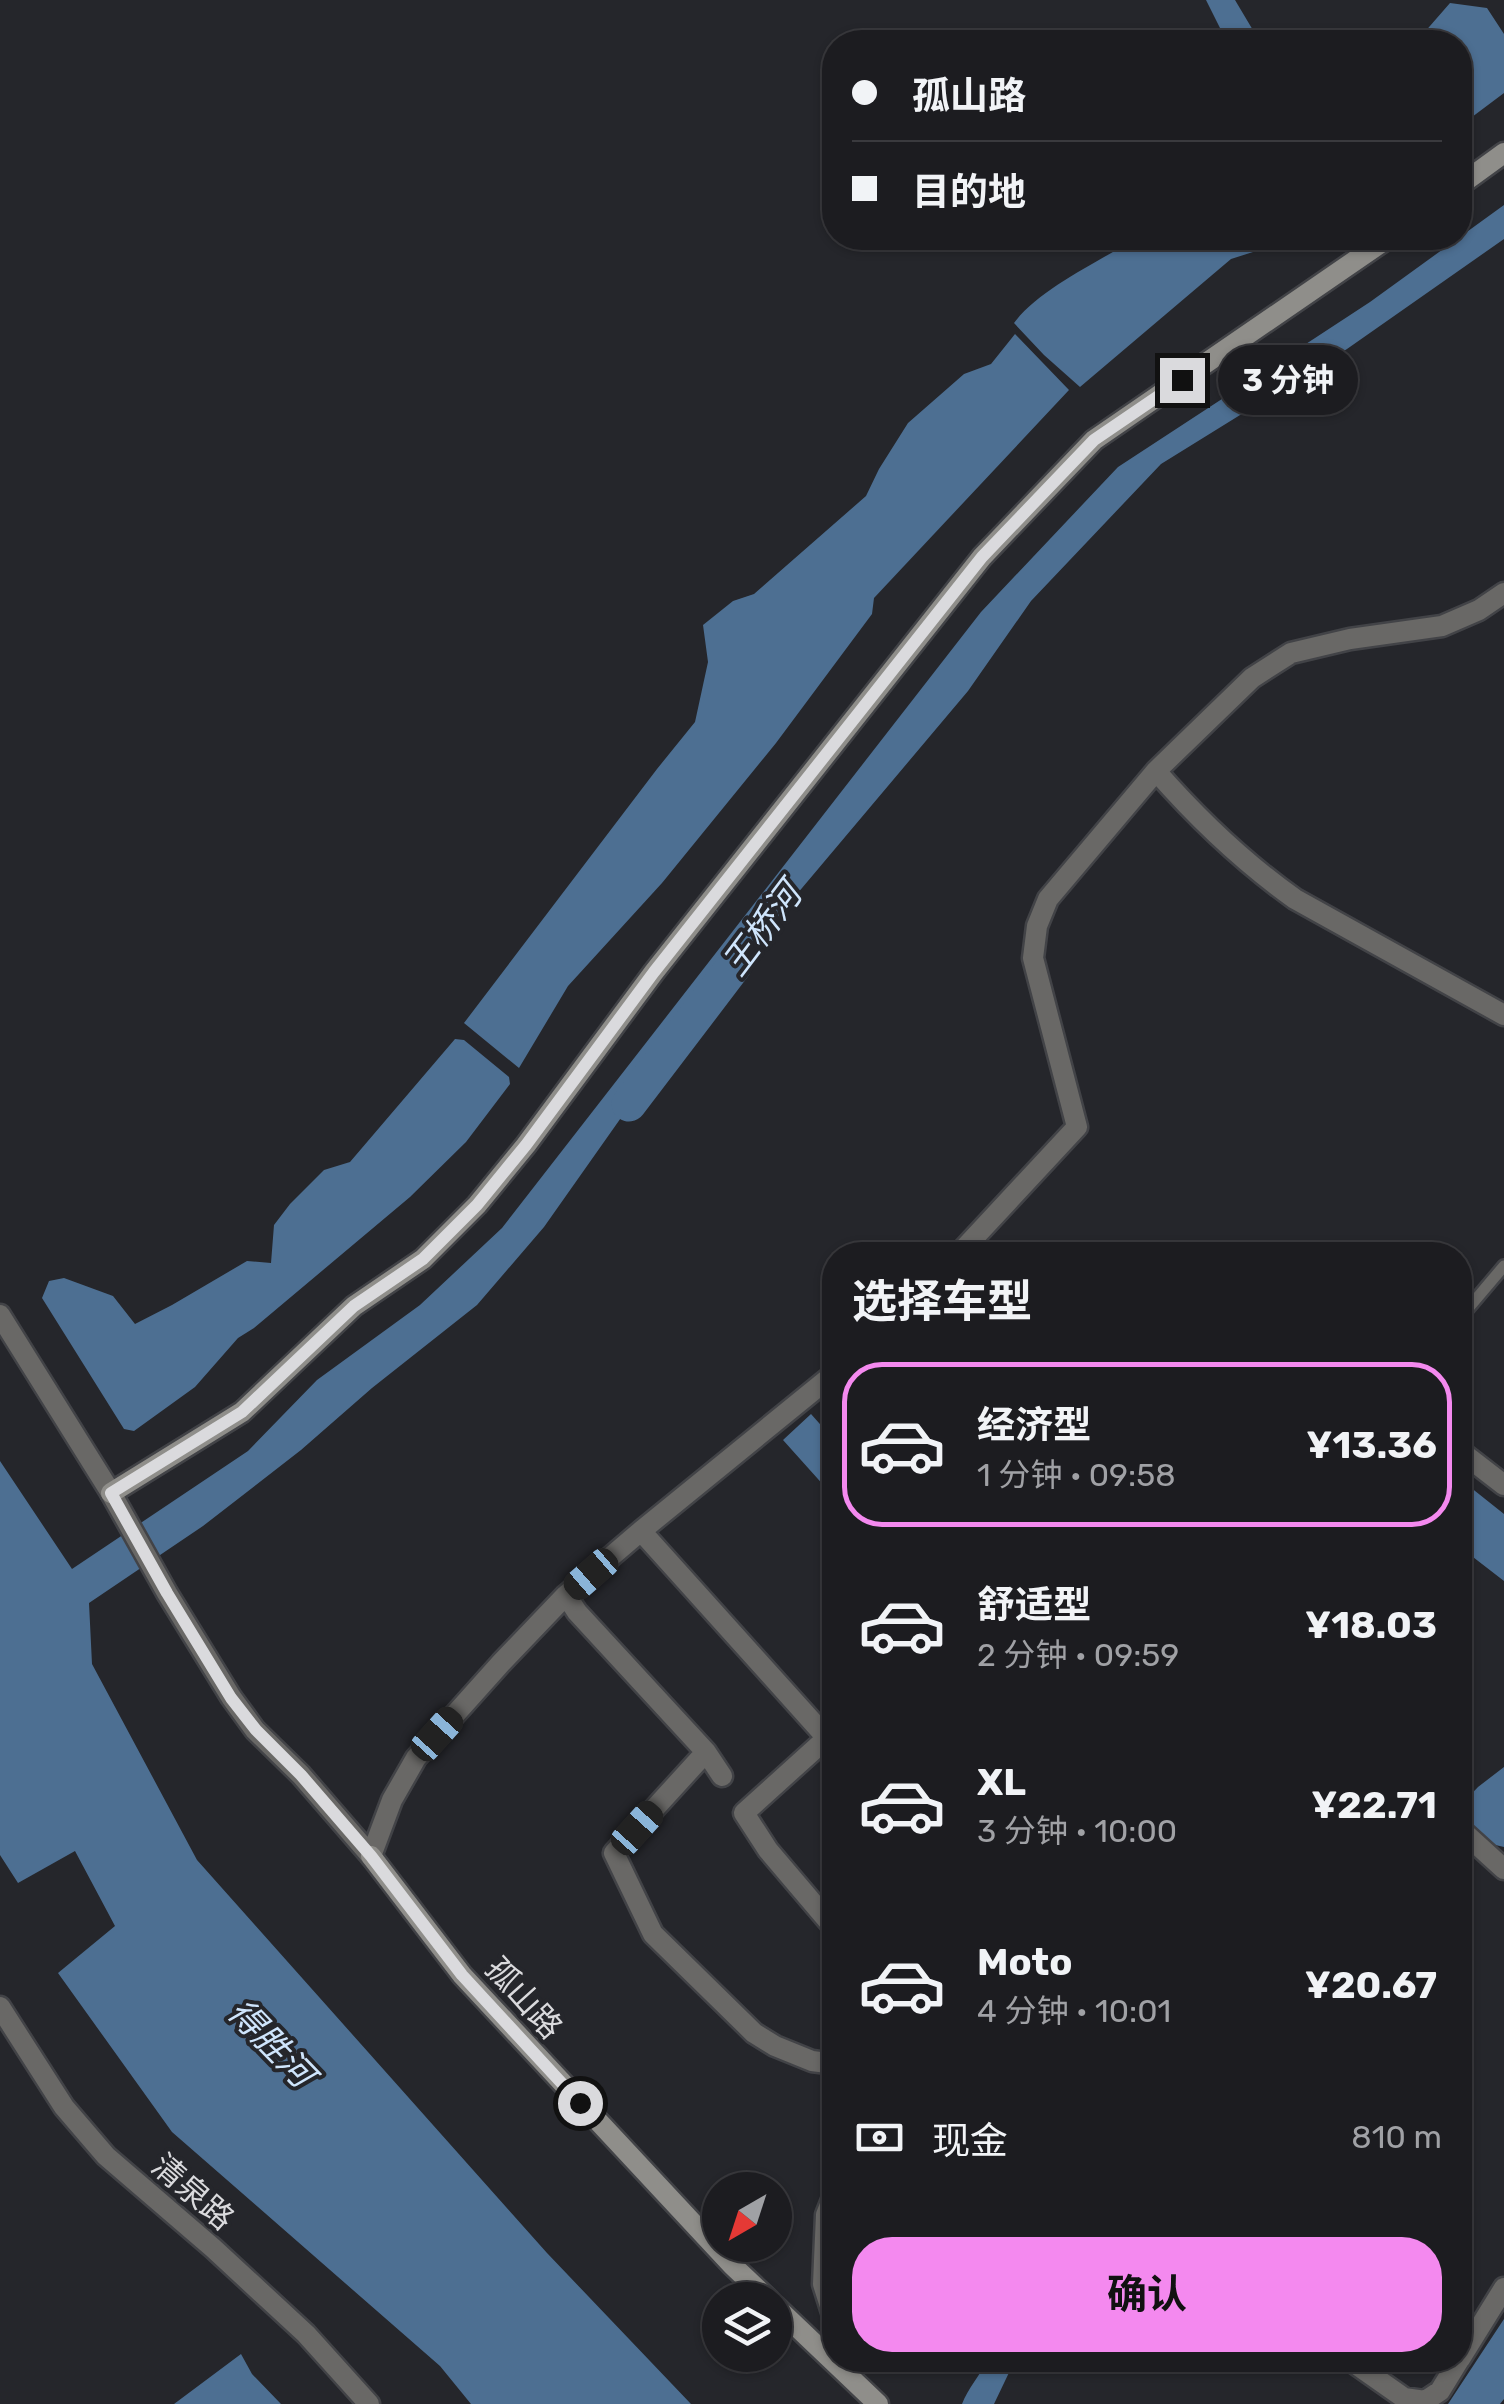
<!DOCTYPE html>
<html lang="zh">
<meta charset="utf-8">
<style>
:root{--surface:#1c1c20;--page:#29292d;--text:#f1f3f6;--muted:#a0a1a5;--line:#3a3a3e;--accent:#f489ef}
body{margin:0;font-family:Rubik,"Noto Sans SC",sans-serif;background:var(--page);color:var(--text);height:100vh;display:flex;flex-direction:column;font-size:38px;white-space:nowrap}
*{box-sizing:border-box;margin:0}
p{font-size:32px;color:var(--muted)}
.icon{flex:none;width:55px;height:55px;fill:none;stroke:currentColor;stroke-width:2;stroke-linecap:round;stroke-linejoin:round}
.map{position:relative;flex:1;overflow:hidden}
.drawer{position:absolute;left:822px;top:1242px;width:650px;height:1130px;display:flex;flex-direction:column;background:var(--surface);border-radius:40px;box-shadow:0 2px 8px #0004,0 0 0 2px var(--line)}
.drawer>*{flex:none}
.guide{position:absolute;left:822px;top:30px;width:650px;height:220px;border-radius:40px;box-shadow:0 2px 8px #0004,0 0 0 2px var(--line);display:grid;align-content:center;height:220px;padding:0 30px;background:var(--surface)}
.needle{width:65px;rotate:219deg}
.tools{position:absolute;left:702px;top:2172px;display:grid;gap:20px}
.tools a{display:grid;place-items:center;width:90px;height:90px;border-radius:50%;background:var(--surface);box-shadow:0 2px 8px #0004,0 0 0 2px var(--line);font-size:50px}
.end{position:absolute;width:45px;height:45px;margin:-22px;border:12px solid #dadadd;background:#111;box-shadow:0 0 0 5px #111}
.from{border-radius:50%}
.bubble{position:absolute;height:70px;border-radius:35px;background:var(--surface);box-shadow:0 2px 8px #0004,0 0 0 2px var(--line);font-size:32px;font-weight:700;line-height:70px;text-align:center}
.car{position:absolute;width:30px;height:60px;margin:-30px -15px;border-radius:12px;box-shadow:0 0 8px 2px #0007;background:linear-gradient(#222 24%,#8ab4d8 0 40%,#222 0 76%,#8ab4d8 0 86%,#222 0)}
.guide b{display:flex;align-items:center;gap:35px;height:95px;font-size:38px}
.guide b+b{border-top:2px solid var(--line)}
.guide i{width:25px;height:25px;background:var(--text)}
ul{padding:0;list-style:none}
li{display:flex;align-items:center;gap:30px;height:165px;margin:0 20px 15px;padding:0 10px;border:5px solid transparent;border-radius:40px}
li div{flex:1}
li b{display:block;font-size:38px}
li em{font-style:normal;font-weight:700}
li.on{border-color:var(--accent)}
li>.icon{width:90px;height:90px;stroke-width:1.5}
h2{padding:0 30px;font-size:45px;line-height:120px}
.pay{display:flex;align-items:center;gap:25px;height:110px;padding:0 30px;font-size:38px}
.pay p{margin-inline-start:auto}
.cta{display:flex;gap:20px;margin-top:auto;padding:20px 30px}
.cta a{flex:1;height:115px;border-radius:40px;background:var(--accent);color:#111;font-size:40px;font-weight:700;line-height:115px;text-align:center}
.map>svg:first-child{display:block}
.water{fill:#4d6f92}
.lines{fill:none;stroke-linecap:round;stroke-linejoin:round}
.river{stroke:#4d6f92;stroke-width:35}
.lane-casing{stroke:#424347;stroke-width:16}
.street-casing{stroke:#424347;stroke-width:25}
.secondary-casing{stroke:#424347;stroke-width:25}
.lane{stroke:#696866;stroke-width:11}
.street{stroke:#696866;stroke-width:20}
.secondary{stroke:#8f8e8a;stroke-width:20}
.route{stroke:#dadadd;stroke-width:12}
.labels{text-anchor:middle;stroke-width:8;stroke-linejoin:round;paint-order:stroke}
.street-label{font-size:32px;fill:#dadadd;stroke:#25262b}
.water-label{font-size:35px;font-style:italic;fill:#cfe5fc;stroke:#25262b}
</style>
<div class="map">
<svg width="1504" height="2404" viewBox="0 0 1504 2404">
<rect width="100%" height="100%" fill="#25262b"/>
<path class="water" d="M1206,0H1235L1260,42H1227Z
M1450,3L1487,8L1504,34V93L1460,126V42H1416Z
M1504,205V239L1347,349L1161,464L1031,601L968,691L685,1027L544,1227L477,1305L372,1388L301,1450L203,1526L89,1603L92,1664L197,1860L547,2253L691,2404H471L440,2366L172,2132L58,1973L115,1926L75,1851L18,1883L0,1855V1461L72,1569L248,1451L317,1380L420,1305L502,1228L981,612L1118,467L1370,302Z
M1137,238H1274L1253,252L1231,259L1080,387L1044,355L1014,323C1040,288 1100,261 1137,238Z
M1015,334L1069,390L874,598L872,614L776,743L662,883L568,986L519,1068L464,1023L657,769L695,722L708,662L703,625L733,601L754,594L866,496L879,469L908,423L964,374L991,364Z
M455,1039L464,1040L509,1077L510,1084L466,1142L410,1197L254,1328L238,1338L195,1387L134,1431L124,1429L42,1298L49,1281L64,1278L113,1296L135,1324L172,1305L247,1261L271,1263L274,1225L290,1204L324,1170L350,1162Z
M811,1414L835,1441V1498L783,1440Z
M1460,1479L1504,1514V1581L1460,1547Z
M1504,1767V1847L1487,1843L1460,1815V1806L1478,1787Z
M1504,2319V2399L1500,2404H1448Z
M241,2354L252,2374L281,2404H174Z
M987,2360H1015L994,2404H962C968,2388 980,2376 987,2360Z"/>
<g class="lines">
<path class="river" d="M629,1104L734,966"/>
<defs>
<path id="lane" d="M1460,1318L1504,1266"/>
<path id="street" d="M1156,771C1198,819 1243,862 1295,899L1504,1015
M958,1255L1077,1127L1033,958L1037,926L1048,899L1156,771L1252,678L1291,653L1350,639L1442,626L1479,610L1504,593
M0,1315L111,1493L167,1593L231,1697L255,1730L301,1775L371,1856L392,1800L416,1758L501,1663L566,1595L641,1531L835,1373
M1460,1451L1504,1485
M641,1531L827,1738L744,1813L768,1850L835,1929
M566,1595L577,1612L706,1752L722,1776
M706,1752L614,1853L653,1934L754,2033L775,2046L812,2061L835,2064
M1460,1829L1504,1869
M0,2007L64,2107L106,2156L213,2248L306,2334L369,2404
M835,2192L826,2215L823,2284L835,2322
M1460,2359L1504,2288
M1350,2360L1404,2398L1425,2401L1440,2391L1459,2360"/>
<path id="secondary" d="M1460,185L1504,153
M111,1493L242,1412L354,1306L423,1259L477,1205L526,1145L654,972L982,557L1094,440L1388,238
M371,1856L462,1975L732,2265L769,2300
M775,2306L878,2404"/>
</defs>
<use href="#lane" class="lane-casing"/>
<use href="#street" class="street-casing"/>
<use href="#secondary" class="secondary-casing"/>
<use href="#lane" class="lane"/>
<use href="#street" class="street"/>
<use href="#secondary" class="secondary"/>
</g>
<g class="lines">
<path class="route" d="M580,2103L462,1975L371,1856L301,1775L256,1730L231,1698L167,1593L111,1493L242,1412L354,1306L423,1259L477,1205L526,1145L654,972L982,557L1094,440L1182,380"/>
</g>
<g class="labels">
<g class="street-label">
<text transform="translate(524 1998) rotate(48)" y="11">孤山路</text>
<text transform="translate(193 2192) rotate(41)" y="11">清泉路</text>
</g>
<g class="water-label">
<text transform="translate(762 929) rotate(-53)" y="12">王桥河</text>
<text transform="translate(271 2043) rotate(46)" y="12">得胜河</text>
</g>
</g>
</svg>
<div class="tools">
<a><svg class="needle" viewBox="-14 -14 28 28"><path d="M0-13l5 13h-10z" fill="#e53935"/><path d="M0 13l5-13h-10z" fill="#a0a1a5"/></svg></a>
<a><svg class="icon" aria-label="layers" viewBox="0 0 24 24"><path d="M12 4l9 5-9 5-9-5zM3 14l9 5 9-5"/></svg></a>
</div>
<i class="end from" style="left:580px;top:2103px"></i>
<i class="end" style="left:1182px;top:380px"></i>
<div class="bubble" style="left:1218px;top:345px;width:140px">3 分钟</div>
<i class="car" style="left:591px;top:1574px;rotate:229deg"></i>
<i class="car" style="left:437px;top:1734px;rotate:42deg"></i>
<i class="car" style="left:637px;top:1828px;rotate:42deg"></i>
<div class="guide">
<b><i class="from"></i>孤山路</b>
<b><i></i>目的地</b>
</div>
<section class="drawer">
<h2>选择车型</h2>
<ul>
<li class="on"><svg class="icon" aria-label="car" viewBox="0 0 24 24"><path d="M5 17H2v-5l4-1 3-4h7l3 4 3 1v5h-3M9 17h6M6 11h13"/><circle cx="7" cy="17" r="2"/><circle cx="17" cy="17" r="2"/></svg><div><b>经济型</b><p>1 分钟 · 09:58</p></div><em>¥13.36</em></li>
<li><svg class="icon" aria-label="car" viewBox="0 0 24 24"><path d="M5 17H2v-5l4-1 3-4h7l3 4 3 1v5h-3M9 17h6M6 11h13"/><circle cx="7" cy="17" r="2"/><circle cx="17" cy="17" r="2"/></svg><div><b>舒适型</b><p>2 分钟 · 09:59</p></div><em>¥18.03</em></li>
<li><svg class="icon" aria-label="car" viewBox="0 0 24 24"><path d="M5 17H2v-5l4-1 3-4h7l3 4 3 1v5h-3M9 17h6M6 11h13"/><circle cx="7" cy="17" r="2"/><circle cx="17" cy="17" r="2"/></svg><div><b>XL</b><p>3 分钟 · 10:00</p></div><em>¥22.71</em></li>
<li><svg class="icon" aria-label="car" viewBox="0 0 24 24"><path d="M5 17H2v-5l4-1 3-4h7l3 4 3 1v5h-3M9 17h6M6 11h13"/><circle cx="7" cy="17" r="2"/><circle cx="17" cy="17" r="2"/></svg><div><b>Moto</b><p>4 分钟 · 10:01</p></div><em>¥20.67</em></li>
</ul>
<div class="pay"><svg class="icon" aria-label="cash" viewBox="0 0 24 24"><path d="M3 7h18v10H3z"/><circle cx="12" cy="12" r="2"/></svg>现金<p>810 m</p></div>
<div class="cta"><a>确认</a></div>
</section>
</div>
